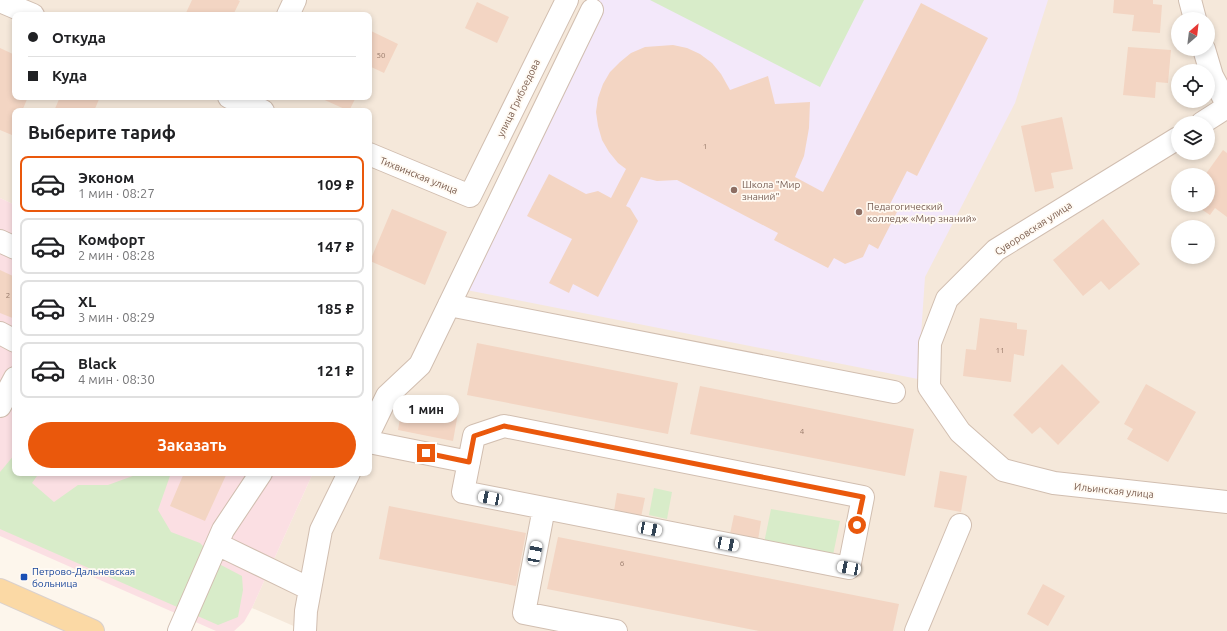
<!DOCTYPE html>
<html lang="ru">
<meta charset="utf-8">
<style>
:root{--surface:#fff;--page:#f2f2f2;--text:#202124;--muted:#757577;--line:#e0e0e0;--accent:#ea580c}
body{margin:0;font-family:Ubuntu,sans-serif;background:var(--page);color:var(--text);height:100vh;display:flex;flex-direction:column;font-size:15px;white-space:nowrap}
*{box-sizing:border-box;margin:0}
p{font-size:13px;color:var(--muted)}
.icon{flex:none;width:22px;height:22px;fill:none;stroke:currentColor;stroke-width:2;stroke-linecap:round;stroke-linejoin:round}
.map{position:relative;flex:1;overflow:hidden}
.side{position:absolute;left:12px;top:108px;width:360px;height:368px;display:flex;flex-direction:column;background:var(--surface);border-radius:8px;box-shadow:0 2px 6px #0003}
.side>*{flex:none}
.guide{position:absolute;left:12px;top:12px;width:360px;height:88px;border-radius:8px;box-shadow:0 2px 6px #0003;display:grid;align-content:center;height:88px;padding:0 16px;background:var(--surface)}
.needle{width:26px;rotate:28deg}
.buttons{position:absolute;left:1171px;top:12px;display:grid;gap:8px}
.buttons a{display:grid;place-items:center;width:44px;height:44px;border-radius:50%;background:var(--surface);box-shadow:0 2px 6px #0003;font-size:20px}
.end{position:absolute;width:18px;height:18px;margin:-9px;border:5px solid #ea580c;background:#fff;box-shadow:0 0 0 2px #fff}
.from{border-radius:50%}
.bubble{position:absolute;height:28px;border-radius:14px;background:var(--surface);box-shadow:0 2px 6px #0003;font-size:13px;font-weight:700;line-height:28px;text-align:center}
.car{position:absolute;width:12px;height:24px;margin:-12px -6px;border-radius:5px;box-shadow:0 0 3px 1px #0007;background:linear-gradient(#fff 24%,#345 0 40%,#fff 0 76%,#345 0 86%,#fff 0)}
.guide b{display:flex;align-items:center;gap:14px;height:38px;font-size:15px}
.guide b+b{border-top:1px solid var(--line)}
.guide i{width:10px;height:10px;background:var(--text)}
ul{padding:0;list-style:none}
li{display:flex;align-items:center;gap:12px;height:56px;margin:0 8px 6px;padding:0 8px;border:2px solid var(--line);border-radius:8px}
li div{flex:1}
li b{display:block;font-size:15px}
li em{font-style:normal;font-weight:700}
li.current{border-color:var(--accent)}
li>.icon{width:36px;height:36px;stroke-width:1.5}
h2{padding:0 16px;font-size:18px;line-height:48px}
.action{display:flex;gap:8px;margin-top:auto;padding:8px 16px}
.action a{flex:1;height:46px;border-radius:24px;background:var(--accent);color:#fff;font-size:16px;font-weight:700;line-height:46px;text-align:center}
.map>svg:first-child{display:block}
.residential{fill:#f5e8da;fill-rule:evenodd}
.education{fill:#f3e8fa}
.medical{fill:#fbdfe3}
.green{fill:#d8ecc9}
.building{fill:#f3d5c3}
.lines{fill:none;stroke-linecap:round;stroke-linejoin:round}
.minor-casing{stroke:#d1beb0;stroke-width:24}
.major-casing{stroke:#dad1cd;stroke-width:24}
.minor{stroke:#fff;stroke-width:22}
.major{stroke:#fbd9a5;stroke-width:22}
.route{stroke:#ea580c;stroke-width:5}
.education-dot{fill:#8d6e63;stroke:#fffaf3;stroke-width:1.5}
.transit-dot{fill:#1a4fb4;stroke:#fffaf3;stroke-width:1.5}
.labels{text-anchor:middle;stroke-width:3.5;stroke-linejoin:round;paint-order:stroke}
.number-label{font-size:8px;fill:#987a6a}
.street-label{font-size:10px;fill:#7a5c4d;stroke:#fffaf3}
.education-label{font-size:10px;fill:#785e54;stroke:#fffaf3;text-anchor:start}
.transit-label{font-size:10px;fill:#164399;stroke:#fffaf3;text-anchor:start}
</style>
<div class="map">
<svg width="1227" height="631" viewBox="0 0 1227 631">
<rect width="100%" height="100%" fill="#fdf6ec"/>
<path class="residential" d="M0,0H1227V631H305L252,608L313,473H369V111H15V205L0,198ZM15,15H369V97H15ZM1178,19H1208V49H1178ZM1178,71H1208V101H1178ZM1178,123H1208V153H1178ZM1178,175H1208V205H1178ZM1178,227H1208V257H1178Z"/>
<path class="education" d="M591,0H1048L1015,103L925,277L918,379L451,287Z"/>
<path class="medical" d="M0,198L15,205V473H313L252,608L244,622L234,631H216L0,536Z"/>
<path class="green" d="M650,0H864L820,87Z
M15,454V473H39L32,483L54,502L78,485H108L141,473H171L158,510L171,532L200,543L221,565L242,576L243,590L238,617L218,625L0,529V472Z
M654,488L672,492L667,519L649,515Z
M771,509L840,521L833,555L764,543Z"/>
<path class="building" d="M192,0H238L240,1L233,15H185Z
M1114,0H1153V4L1162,5L1160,33L1132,31L1134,15L1113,13Z
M477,2L509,17L497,43L465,28Z
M921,3L988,38L917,176L907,171L889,206L898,210L878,249L869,244L863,257L845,264L834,258L828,268L774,240L778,233L677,180L657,181L641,177L626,206L630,208L638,221L598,297L573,284L569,293L549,283L572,239L527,216L549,174L586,194L598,191L611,198L626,169L618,163L609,152L602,140L598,126L596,112L598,98L603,84L610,72L620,62L631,53L645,47L673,45L687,48L700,54L712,63L721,74L730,90L768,76L775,104L810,102L809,128L804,156L795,177L823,192Z
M369,30L398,44L384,73L369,66Z
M1128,47L1171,50L1168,83L1156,82L1155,98L1123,95Z
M0,48L15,55V97H28L22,111H15V128L12,135L0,130Z
M60,97H100L94,111H54Z
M318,97H356L349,111Z
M1062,117L1073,169L1051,173L1054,188L1035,192L1021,126Z
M1223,150L1227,153V217L1215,208L1210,215L1195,205H1208V175H1205Z
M392,209L447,232L425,285L370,261Z
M1103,219L1140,264L1109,290L1101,281L1083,296L1053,260Z
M0,270L15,277V319L0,313Z
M980,318L1017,323V329L1027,330L1024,356L1014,354L1011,382L963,376L966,349L976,350Z
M477,343L678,383L668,434L467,395Z
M1062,364L1100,402L1058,445L1040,427L1032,434L1013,415Z
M1146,384L1196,412L1168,462L1127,439L1133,429L1124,424Z
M700,386L914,429L905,476L690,434Z
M403,402L458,413L453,441L398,430Z
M940,471L967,476L961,512L934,507Z
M184,473H227L205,521L170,506Z
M617,493L645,498L641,517L614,511Z
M389,506L526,533L516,586L379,559Z
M734,515L761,521L758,540L730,534Z
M558,537L899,604L893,631H759L547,589Z
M1043,584L1065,596L1048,626L1027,614Z"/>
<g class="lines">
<defs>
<path id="minor" d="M1190,0L1195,19
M0,1L33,15
M288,15L295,0
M1204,49L1212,76L1227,104
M229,97L263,111
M1202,123L1227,107
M1178,138L996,250L947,299L930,343L929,387L960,432L1003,470L1054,483L1227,502
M369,154L470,196L567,0
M0,241L15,248
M449,305L894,392
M0,333L15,341
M0,406L15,378
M504,426L863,497L849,568L463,492L474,436Z
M369,433L387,396L420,365L592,10
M369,442L469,462
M544,508L524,613L616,631
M217,544L310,589
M179,631L223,530L261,473
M305,631L306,611L321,530L349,473
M916,631L960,525"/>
<path id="major" d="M0,590L93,631"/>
</defs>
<use href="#minor" class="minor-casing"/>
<use href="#major" class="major-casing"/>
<use href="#minor" class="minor"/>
<use href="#major" class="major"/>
</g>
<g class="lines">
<path class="route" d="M426,453L469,462L474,436L504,426L863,497L857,525"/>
</g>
<g class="education-dot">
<circle cx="734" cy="190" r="4"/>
<circle cx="859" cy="212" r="4"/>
</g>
<rect class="transit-dot" x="20" y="573" width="8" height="8" rx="2"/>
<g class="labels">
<g class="number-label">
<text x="381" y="58">50</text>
<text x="705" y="149">1</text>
<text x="8" y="298">2</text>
<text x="1000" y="353">11</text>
<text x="802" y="434">4</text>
<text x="622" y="566">6</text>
</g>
<g class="street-label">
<text transform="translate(518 98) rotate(-64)" y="4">улица Грибоедова</text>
<text transform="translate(419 175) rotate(22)" y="4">Тихвинская улица</text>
<text transform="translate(1033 228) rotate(-33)" y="4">Суворовская улица</text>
<text transform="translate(1114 490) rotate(6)" y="4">Ильинская улица</text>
</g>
<g class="education-label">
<text x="742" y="188">Школа "Мир<tspan x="742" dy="12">знаний"</tspan></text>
<text x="867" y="210">Педагогический<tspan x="867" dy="12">колледж «Мир знаний»</tspan></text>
</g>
<g class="transit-label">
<text x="32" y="575">Петрово-Дальневская<tspan x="32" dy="12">больница</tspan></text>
</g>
</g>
</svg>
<div class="buttons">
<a><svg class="needle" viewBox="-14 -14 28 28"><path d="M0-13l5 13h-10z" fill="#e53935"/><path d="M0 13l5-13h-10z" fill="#757577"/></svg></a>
<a><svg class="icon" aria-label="locate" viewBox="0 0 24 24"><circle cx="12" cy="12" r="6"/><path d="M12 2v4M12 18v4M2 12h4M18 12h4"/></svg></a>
<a><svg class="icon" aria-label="layers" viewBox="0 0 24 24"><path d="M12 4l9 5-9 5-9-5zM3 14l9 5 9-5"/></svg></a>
<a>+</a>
<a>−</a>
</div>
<i class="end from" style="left:857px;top:525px"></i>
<i class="end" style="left:426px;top:453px"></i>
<div class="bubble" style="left:393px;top:395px;width:66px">1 мин</div>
<i class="car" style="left:490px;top:498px;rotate:281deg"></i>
<i class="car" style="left:650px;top:529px;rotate:101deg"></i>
<i class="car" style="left:727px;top:544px;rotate:101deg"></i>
<i class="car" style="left:535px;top:553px;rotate:11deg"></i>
<i class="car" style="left:849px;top:568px;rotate:281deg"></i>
<div class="guide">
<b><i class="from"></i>Откуда</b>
<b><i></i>Куда</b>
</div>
<section class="side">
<h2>Выберите тариф</h2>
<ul>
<li class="current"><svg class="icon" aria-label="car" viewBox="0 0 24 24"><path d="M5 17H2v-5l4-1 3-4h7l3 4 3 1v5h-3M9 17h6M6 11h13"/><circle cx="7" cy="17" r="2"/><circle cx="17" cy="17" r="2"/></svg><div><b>Эконом</b><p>1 мин · 08:27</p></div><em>109 ₽</em></li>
<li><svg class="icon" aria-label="car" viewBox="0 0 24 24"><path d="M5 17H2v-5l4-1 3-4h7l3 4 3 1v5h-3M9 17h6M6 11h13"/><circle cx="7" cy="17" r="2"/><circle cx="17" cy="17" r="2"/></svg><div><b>Комфорт</b><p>2 мин · 08:28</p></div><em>147 ₽</em></li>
<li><svg class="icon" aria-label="car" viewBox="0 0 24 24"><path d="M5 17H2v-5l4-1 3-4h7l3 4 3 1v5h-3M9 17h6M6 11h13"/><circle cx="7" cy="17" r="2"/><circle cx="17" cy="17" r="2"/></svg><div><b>XL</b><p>3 мин · 08:29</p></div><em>185 ₽</em></li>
<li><svg class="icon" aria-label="car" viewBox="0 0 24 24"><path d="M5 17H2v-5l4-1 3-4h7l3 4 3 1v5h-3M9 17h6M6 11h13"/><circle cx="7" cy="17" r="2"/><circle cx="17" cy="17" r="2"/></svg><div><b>Black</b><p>4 мин · 08:30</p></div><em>121 ₽</em></li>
</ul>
<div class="action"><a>Заказать</a></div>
</section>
</div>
